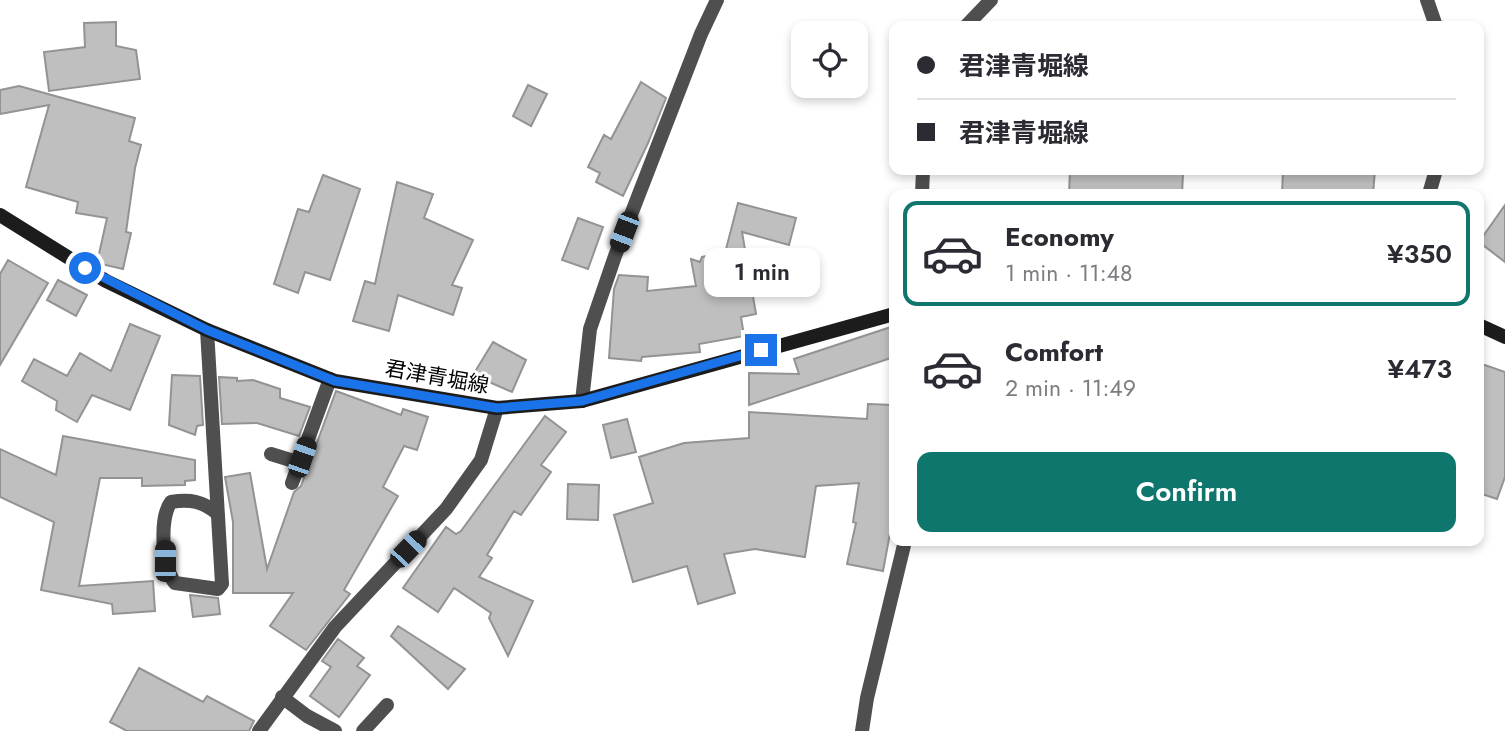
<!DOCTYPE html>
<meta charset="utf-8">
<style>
:root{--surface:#fff;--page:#f7f7f7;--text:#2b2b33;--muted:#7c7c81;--line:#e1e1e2;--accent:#0f766e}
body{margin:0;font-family:Jost,"Noto Sans JP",sans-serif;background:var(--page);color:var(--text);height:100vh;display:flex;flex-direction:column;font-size:26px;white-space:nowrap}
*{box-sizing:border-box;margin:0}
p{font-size:23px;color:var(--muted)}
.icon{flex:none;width:38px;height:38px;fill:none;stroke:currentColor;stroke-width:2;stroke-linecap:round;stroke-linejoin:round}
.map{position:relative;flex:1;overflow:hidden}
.drawer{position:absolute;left:889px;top:189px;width:595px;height:357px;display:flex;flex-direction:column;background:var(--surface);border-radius:14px;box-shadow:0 4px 10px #0003}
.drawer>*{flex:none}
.top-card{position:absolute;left:889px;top:21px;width:595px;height:154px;border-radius:14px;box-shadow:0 4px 10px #0003;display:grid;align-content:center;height:154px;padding:0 28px;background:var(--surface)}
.tools{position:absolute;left:791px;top:21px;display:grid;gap:14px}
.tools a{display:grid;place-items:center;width:77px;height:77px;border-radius:14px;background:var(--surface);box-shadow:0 4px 10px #0003;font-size:35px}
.end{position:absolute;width:32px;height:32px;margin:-16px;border:9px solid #1a73e8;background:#fff;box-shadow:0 0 0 4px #fff}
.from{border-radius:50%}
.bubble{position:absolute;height:49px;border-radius:14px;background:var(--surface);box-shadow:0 4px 10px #0003;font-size:23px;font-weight:600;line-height:49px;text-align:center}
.car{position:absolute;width:21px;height:42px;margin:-21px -10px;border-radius:9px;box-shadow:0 0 5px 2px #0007;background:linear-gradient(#222 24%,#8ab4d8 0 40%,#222 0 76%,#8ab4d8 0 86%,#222 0)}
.top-card b{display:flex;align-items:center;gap:24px;height:66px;font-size:26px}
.top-card b+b{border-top:2px solid var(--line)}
.top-card i{width:18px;height:18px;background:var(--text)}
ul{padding:12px 0 0;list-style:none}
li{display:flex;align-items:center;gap:21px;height:105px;margin:0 14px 10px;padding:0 14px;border:4px solid transparent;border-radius:14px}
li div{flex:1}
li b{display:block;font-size:26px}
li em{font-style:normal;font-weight:600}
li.on{border-color:var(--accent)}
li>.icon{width:63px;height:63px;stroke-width:1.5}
.cta{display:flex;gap:14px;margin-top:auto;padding:14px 28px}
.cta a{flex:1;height:80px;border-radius:14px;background:var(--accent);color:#fff;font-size:28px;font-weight:600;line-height:80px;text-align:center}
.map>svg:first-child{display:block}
.building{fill:#bfbfbf;stroke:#939393;stroke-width:2}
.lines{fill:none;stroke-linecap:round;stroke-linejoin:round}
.minor{stroke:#4f4f4f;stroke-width:14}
.secondary{stroke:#1c1c1c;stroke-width:14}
.route{stroke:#1a73e8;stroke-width:9}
.labels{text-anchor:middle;stroke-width:6;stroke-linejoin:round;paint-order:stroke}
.street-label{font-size:21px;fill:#000;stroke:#fff}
</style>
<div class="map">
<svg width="1505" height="731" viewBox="0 0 1505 731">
<rect width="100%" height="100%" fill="#fff"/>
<path class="building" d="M116,22V46L136,50L140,79L49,91L44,52L85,47L84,23Z
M641,82L666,98L648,143L623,196L596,182L600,173L588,167L604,135L611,139Z
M528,85L547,94L531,126L513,116Z
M19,86L135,118L129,141L141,145L135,168L126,232L131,233L123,269L97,263L107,218L76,213L78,202L26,187L49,105L0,114V90Z
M1070,170H1133L1183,174L1182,194H1069Z
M1283,170H1375L1373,194H1282Z
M323,175L360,189L330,280L305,272L298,293L274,284L298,209L309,212Z
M397,182L433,194L424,218L473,240L452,285L462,288L453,315L398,295L389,331L353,321L365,281L375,284Z
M738,203L796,218L789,245L742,232L756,314L741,317L744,336L699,344L700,352L642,357L641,361L609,358L614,289L619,275L648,277L647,291L696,286L691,259L700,262L702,257L725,253Z
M1505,205V262L1479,242Z
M578,218L603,227L588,269L562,260Z
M8,260L48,283L0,365V274Z
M58,280L87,295L76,316L47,300Z
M130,324L160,336L130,410L92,395L77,422L56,410L57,401L22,381L34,359L67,376L80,353L111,371Z
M894,326V357L749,405V373L799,374L794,359Z
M493,342L526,360L512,392L473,375Z
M1479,363L1505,372V477L1497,499L1479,493Z
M172,375L200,376L203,425L197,426L195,435L169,425Z
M219,377L237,378V381L253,380L280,389V398L310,407L299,436L257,423L222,424Z
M336,391L401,415L403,409L428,417L417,450L404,446L383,487L398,496L344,590L350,594L306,650L270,626L293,593H233V522L225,477L250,473L267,569L294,492L301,486Z
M868,404L894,405V512L883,571L847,564L856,523L853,522L859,483L816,486L805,557L755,549L724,554L735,593L698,604L687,566L633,582L614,515L653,503L639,457L684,443L749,438V412L867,419Z
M545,416L566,432L541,465L551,472L521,515L514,511L487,555L492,558L479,577L533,601L508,656L489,618L491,613L454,588L438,612L403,588L446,527L456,534L461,531Z
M627,419L636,452L611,458L603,425Z
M63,436L195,460V480L185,481V485L142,486V478H100L79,586L153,581L155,611L113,614L112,604L41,590L54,522L0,497V449L56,475Z
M568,484L599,485L598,520L567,519Z
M190,595L218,598L220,614L193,617Z
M398,626L465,669L448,689L391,636Z
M338,639L364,658L357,666L370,675L339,717L310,696L331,667L322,661Z
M139,668L203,702L207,696L254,721L249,731H127L110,722Z"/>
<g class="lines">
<path class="minor" d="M1427,0L1436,26
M966,26L991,0
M922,194L923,170
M1429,194L1436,170
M207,330L222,584L218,589L175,583C162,567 159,518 171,502C190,499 203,501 218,514
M582,401L590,329L615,256L701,34L717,0
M271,454L300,463
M292,483L330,379
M282,697L307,716L335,731
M259,731L335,627L446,509L481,460L497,408
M363,731L387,705
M862,731L867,698L905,541"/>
<path class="secondary" d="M0,215L106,281L207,330L335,381L497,408L582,401L894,314
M1479,325L1505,337"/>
</g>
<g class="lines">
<path class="route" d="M85,268L207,330L335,381L497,408L582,401L761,350"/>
</g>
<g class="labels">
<g class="street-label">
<text transform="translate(437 377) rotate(10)" y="7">君津青堀線</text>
</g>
</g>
</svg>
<div class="tools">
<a><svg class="icon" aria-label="locate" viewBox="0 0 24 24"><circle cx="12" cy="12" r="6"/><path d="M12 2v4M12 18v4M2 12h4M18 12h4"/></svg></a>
</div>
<i class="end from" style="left:85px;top:268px"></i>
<i class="end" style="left:761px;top:350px"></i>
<div class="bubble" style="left:704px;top:248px;width:116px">1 min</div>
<i class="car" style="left:624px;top:232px;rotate:201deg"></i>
<i class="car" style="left:302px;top:457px;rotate:19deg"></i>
<i class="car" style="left:408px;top:549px;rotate:44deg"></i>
<i class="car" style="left:165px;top:561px;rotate:0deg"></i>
<div class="top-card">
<b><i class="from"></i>君津青堀線</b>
<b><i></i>君津青堀線</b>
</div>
<section class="drawer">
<ul>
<li class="on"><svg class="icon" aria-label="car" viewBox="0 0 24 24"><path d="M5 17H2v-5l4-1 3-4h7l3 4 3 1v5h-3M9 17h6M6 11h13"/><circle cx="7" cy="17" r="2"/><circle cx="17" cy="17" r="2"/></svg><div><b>Economy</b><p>1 min · 11:48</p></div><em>¥350</em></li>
<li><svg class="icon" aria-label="car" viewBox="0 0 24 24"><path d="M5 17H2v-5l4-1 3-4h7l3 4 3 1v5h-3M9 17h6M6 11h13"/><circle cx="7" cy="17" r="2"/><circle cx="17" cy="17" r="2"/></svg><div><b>Comfort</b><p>2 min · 11:49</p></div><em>¥473</em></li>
</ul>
<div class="cta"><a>Confirm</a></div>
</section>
</div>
